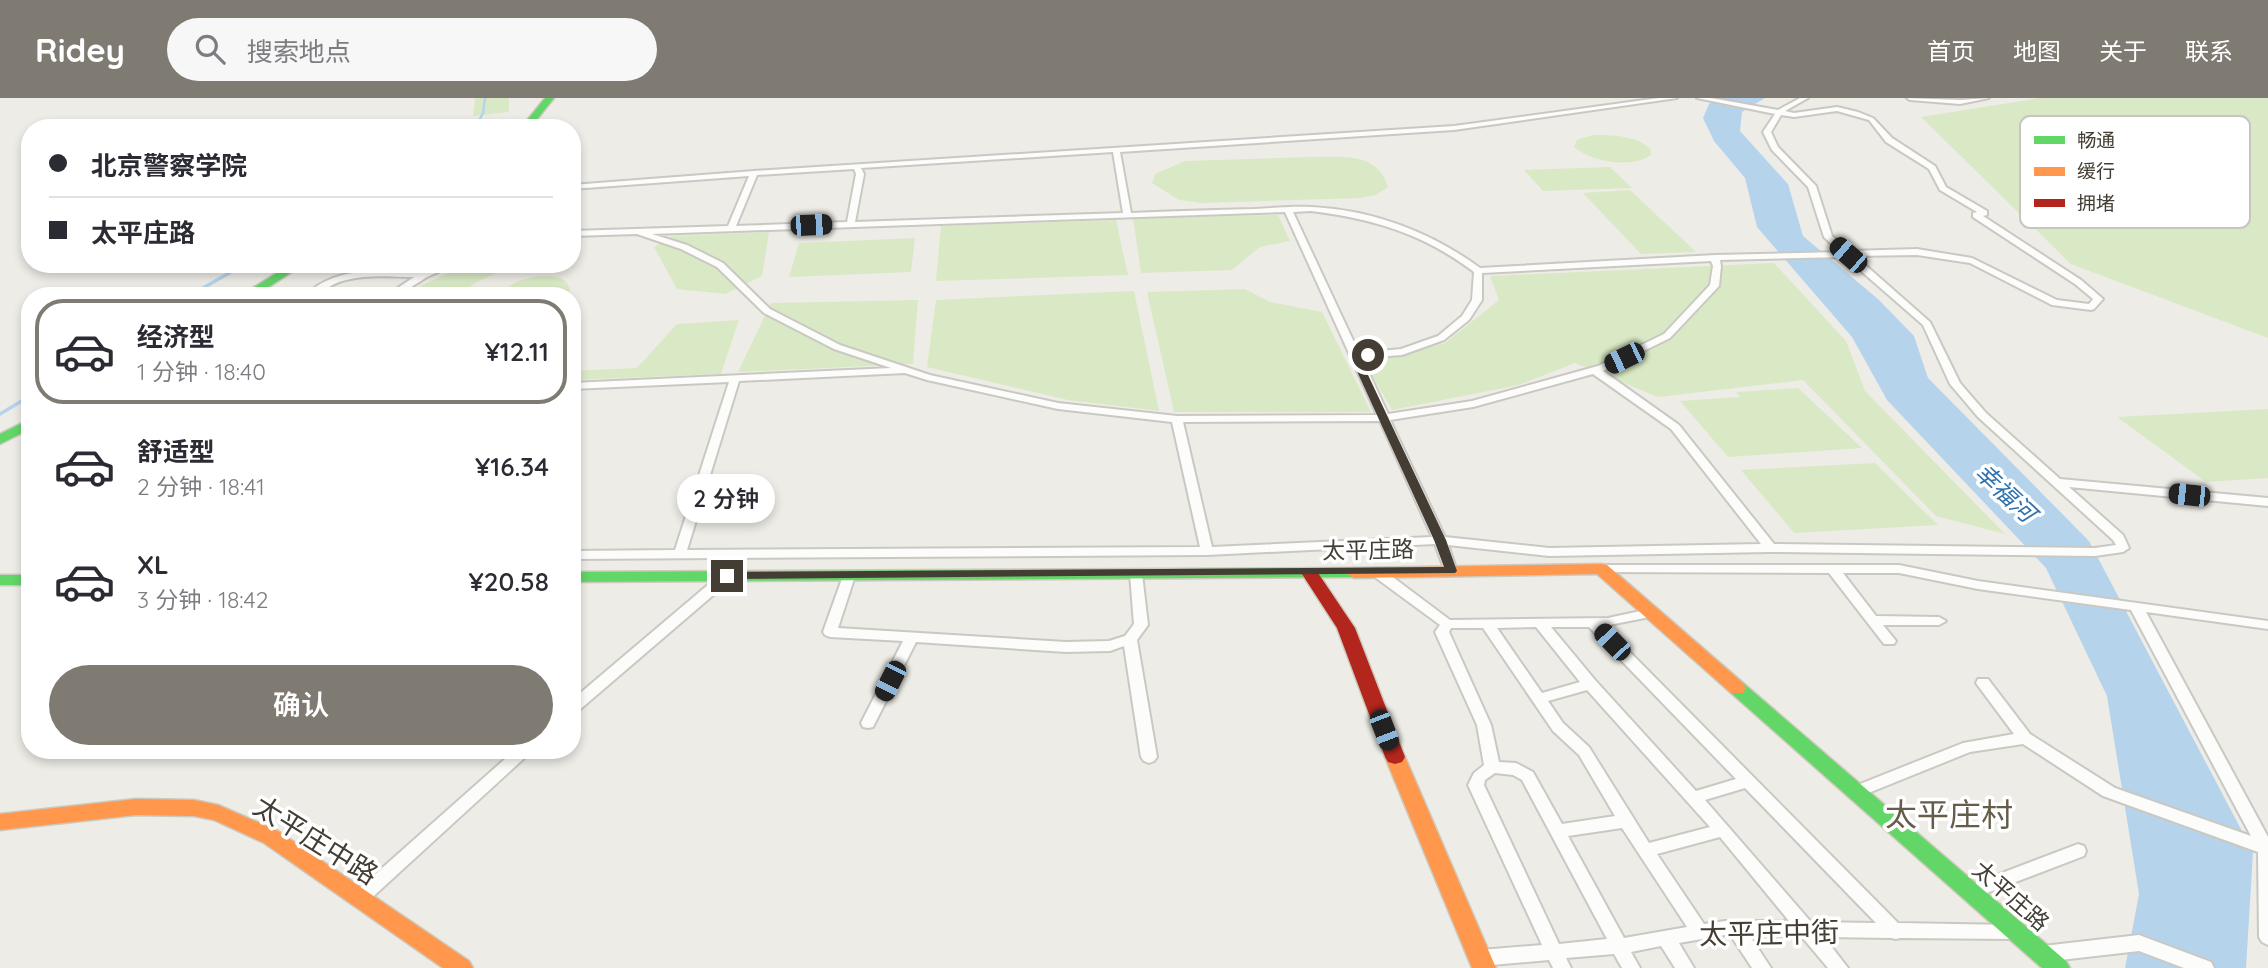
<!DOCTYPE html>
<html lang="zh">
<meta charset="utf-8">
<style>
:root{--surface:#fff;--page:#f7f7f7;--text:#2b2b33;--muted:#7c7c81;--line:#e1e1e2;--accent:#7f7a72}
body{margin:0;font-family:Quicksand,"Noto Sans SC",sans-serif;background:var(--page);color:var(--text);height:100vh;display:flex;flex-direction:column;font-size:26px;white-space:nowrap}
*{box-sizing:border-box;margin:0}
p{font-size:23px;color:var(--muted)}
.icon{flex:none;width:38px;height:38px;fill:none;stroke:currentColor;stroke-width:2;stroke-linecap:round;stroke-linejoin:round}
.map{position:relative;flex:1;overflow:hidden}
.details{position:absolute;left:21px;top:189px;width:560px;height:472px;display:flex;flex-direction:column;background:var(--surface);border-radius:28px;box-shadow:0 4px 10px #0003}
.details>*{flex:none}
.hud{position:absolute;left:21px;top:21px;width:560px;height:154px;border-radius:28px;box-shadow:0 4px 10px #0003;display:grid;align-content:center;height:154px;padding:0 28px;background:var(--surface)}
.end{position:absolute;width:32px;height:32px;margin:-16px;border:9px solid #433d33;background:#fff;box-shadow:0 0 0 4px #fff}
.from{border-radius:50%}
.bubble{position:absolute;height:49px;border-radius:24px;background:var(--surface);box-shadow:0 4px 10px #0003;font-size:23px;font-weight:600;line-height:49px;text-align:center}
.car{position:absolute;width:21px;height:42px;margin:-21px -10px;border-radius:9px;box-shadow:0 0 5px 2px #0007;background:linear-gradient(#222 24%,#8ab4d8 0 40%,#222 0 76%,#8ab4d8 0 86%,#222 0)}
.hud b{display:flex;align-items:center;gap:24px;height:66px;font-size:26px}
.hud b+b{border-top:2px solid var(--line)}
.hud i{width:18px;height:18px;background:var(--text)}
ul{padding:12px 0 0;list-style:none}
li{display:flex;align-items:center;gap:21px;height:105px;margin:0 14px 10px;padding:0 14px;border:4px solid transparent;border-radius:28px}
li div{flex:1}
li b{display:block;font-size:26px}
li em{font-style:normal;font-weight:600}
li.current{border-color:var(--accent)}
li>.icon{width:63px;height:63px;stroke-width:1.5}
.primary-button{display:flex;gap:14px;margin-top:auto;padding:14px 28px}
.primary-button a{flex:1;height:80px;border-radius:42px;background:var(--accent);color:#fff;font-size:28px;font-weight:600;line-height:80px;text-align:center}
header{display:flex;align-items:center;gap:42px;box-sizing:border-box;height:98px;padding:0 35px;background:var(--accent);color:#fff}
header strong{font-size:33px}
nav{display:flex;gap:38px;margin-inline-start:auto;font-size:24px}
.search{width:490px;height:63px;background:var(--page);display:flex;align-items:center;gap:18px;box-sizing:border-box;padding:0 24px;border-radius:38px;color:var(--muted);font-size:26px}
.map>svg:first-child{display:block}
.green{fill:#d9e9c5}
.water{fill:#b5d4ec}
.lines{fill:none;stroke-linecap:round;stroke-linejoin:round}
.stream-far1{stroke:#b5d4ec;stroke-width:2.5}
.stream{stroke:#b5d4ec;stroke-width:3.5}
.street-casing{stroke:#cac8c2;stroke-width:4}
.fast-casing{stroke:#cdc9bd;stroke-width:3}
.slow-casing{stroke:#cdc9bd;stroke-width:3}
.jam-casing{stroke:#cdc9bd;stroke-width:3}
.street{fill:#fcfcfb;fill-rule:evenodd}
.fast{fill:#63d668;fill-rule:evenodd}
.slow{fill:#ff974d;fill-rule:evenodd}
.jam{fill:#b3261e;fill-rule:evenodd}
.route{fill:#433d33}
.labels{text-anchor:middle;stroke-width:7;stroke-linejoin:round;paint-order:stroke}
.street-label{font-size:23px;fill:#433d33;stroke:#fff}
.water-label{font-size:24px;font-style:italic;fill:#2d71ad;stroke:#fff}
.near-street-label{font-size:28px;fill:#433d33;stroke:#fff}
.near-quarter-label{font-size:32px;fill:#655c4a;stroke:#fff}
.key{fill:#fff;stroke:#c7c5c2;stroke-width:2}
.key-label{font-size:19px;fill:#433d33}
</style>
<header>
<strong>Ridey</strong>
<div class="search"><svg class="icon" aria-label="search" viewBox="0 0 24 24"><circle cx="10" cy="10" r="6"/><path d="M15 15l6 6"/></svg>搜索地点</div>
<nav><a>首页</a><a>地图</a><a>关于</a><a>联系</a></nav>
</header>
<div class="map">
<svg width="2268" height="870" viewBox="0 0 2268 870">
<rect width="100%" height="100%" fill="#eeece6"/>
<path class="green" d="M475,0H509V14L473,18Z
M2040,0H2268V240L2071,166L1921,19Z
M1593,37C1612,37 1637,37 1651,52V57C1632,71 1591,64 1574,49L1577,42Z
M1313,59C1343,59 1378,54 1388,89L1376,97L1360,100L1201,105L1179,102L1152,85L1155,76L1185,63Z
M1610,69L1632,90L1543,93L1524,72Z
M1630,92L1696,154L1641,156L1583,95Z
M1278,117L1290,143L1260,149L1232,172L1141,175L1133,120Z
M1116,122L1128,177L936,183L941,128Z
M769,134L762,178L725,196L677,191L654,149L672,138Z
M915,140L911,174L789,179L799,145Z
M1774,165L1846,243L1865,293L2005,436L1936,418L1803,282L1658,299L1575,265L1519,287L1392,312L1365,265L1445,245L1499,202L1490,178Z
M468,166H525L499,174L475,185L458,198H399Z
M539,178C555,178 571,178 570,198H493L518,183Z
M1245,191L1270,204L1322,214L1371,314H1174L1147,194Z
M1134,193L1159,313L1068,302L927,269L936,202Z
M918,202L913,266L738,274L771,205Z
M739,222L721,276L572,282V273L637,270L677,226Z
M1798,290L1862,350L1728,359L1680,303L1740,299L1736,294Z
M2268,311V380L2206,384L2117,319Z
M1875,365L1938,427L1794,435L1741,372Z"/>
<path class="water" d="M1718,0H1765L1742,14L1740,33L1788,86L1803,138L1878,201L1914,238L1928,280L2089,443L2253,754L2246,870H2125L2139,796L2107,598L2046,470L1887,302L1852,239L1757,129L1745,80L1714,43L1703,20L1709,6Z"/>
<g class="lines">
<path class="stream-far1" d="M475,30L483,15L485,0"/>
<path class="stream" d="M189,198L245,166
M0,316L30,298"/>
<defs>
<path id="street" d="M1659,0H1677L1454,32L1120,54L1131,115C1172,113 1213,112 1254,111C1273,110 1293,108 1312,109C1373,112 1431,134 1480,170L1715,157L1840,154L1824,139L1808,89L1772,52L1763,34L1775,16L1697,0H1711L1778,12L1800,0H1808L1785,13L1794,15L1837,9L1858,14L1873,20L1892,40L1935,68L1946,89L1987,113V117L1983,118L2081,182L2103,201L2094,211L2091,212L2052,207L1970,165L1917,157L1855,158L1930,224L1960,285L1986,315L2060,381L2268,400V408L2069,389L2123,437L2129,450L2123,454L2095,458L1770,454L1549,458L1448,447L1457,473L1451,477L1445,473L1435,446L1207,457L572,461V453L675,452L729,284L572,291V285L891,270L834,251L764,215L717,169L681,151L637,136L572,138V133L728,128L749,78L572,91V87L754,73L1454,28ZM1837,13L1869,22L1886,44L1929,71L1940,92L1977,114L1973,115V119L2075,186L2093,201L2089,206L2057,202L1972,160L1917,151L1850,153L1832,138L1816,88L1778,49L1771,34L1781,17L1794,19ZM1113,54L1123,115L855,124L864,76L861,70ZM854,71L856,76L847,124L736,128L757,77ZM1311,113C1374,121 1422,135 1474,174L1472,202L1462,218L1438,238L1401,251L1359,255L1293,114ZM1285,114L1377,317L1177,318L1058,305L930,277L840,247L770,211L723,165L687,147L652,136ZM1845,159L1923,227L1950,286L1978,319L2113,442L2116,447L2095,450L1774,446L1679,327L1603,273L1670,240L1719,188L1721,168L1720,162ZM1711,163L1713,168L1710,187L1664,236L1598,268L1472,303L1388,316L1362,260L1402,257L1444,242L1469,222L1482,202V175ZM905,275L927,282L1058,311L1172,324L1200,449L687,452L739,283ZM1593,276L1671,331L1761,446L1549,450L1445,439L1390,322L1473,309ZM1380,323L1432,439L1212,449L1183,324Z
M1907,0L1960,2L1989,0L1960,6L1910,2Z
M421,166H430L425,173L444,166H456L427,179L397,198H386L414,179C391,179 368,176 346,182C330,185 320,198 305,198C335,168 378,173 416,174Z
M1601,467H1899L1978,483L2268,523V531L2146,514L2268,739V847L2262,844L2259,839L2258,754L2103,698L2023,646L1970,654L1856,700L1850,698L1848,694L1850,690L1963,645L2014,636L1976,585L1978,581H1988L2030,636L2115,690L2251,738L2131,512L1978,491L1899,475H1843L1876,518L1939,519L1946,523L1939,527H1883L1896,543L1894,546H1884L1829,475L1597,474L1595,471Z
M1377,470L1382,471L1450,522L1608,520L1650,511L1655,512L1657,515L1655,518L1604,528L1898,825L2013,827L2019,829L2022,834L2019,839L2013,841L1900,840L1896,841L1891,840L1824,839L1848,870H1828L1802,839L1750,838L1771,870H1752L1731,838L1725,837L1679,845L1694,870H1675L1661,848L1631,854L1640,870H1622L1614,856L1566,860L1571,870H1553L1549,862L1480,868L1474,865L1471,860L1474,855L1480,852L1542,847L1468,687L1474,675L1484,667L1477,627L1435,534L1440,527L1372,477L1371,474L1372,471ZM1536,529L1580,584L1542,595L1497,530ZM1551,529H1589L1736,681L1696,693L1595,582ZM1451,530H1483L1553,633L1579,657L1615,718L1562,726L1533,674L1516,665L1499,664L1491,627L1449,534ZM1587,592L1710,729L1649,745L1589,649L1563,625L1548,603ZM1495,675L1513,677L1522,682L1607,841L1559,846L1484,687L1485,682ZM1745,690L1876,825L1811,824L1705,702ZM1622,730L1687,829L1624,840L1568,738ZM1720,739L1789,823H1725L1704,826L1657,756Z
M1136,472L1142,476L1148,527L1137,542L1157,659L1154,663L1149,665L1144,663L1141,659L1124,548L1110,553L1066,554L916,544L875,625L873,629L868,630L863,629L861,625L903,543L830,539L825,537L823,534L843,478L849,474L855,478L838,530L1066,544L1109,543L1125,538L1134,526L1130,476Z
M727,474L732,475L733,478L732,481L577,614L572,615V602L722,475Z
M514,653H532L366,805L360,807L354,805L352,800L354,795Z
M2078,746L2084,748L2086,753L2084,758L1971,801L1965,799L1963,794L1965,789Z
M2139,837L2211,864L2214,870H2184L2139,853L2043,864L2037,861L2034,856L2037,851L2043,848Z"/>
<path id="fast" d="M545,0H554L530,30H521Z
M291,166H304L255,198H240Z
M30,321V331L0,346V336Z
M1354,470L1360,471L1362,475L1360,479L572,484V474Z
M0,477H30V487H0Z
M1737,584L1743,585L2066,863L2070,870H2042L1731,595L1728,590L1731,585Z"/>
<path id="slow" d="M1601,466L1607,467L1743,585L1746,590L1743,595H1731L1597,476L1354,480L1346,475L1354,470Z
M1395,652L1402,654L1405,659L1496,870H1472L1385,659L1388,654Z
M136,701L194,702L218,707L278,733L469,863L473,870H443L264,745L214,722L194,718L136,717L0,732V716Z"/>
<path id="jam" d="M1310,471L1316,472L1355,530L1405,659L1402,664L1395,666L1388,664L1385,659L1337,530L1302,476Z"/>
</defs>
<use href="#street" class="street-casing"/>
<use href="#fast" class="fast-casing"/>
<use href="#slow" class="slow-casing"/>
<use href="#jam" class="jam-casing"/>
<use href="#street" class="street"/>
<use href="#fast" class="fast"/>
<use href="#slow" class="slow"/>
<use href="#jam" class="jam"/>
</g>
<path class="route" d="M1368,254L1372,257L1371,259L1360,260L1446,442L1457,473L1455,475L727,481L721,478L727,474L1444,469L1434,442L1350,258Z"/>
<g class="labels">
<g class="street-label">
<text transform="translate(1368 452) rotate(-1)" y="8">太平庄路</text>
<text transform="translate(2011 798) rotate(41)" y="8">太平庄路</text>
</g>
<g class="water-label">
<text transform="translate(2005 395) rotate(43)" y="8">幸福河</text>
</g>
<g class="near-street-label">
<text transform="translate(316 742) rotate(32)" y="10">太平庄中路</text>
<text transform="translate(1769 835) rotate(-1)" y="10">太平庄中街</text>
</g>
<g class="near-quarter-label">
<text x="1949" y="728">太平庄村</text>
</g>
</g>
<rect x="2020" y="18" width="230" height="112" rx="10" class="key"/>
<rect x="2034" y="38" width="31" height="8" fill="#63d668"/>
<rect x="2034" y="69" width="31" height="9" fill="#ff974d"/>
<rect x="2034" y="101" width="31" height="8" fill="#b3261e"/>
<g class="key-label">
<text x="2077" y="49">畅通</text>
<text x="2077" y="80">缓行</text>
<text x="2077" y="112">拥堵</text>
</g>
</svg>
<i class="end from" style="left:1368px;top:257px"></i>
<i class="end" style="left:727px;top:478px"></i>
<div class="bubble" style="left:677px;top:376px;width:98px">2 分钟</div>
<i class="car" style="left:811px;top:127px;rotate:88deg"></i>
<i class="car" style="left:1848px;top:157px;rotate:311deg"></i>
<i class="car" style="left:1624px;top:260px;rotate:244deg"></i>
<i class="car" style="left:2189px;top:397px;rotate:276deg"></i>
<i class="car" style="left:1612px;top:544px;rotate:316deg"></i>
<i class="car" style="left:890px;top:583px;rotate:207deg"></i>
<i class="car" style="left:1384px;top:632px;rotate:159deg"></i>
<div class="hud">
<b><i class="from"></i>北京警察学院</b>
<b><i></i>太平庄路</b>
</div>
<section class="details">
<ul>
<li class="current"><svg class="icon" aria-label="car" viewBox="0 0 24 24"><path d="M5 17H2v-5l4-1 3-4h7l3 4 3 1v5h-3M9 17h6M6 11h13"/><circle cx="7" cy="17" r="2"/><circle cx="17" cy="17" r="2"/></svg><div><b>经济型</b><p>1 分钟 · 18:40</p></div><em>¥12.11</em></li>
<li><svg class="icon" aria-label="car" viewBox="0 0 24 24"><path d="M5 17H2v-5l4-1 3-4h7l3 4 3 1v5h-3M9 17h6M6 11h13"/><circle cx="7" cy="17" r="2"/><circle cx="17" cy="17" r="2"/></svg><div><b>舒适型</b><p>2 分钟 · 18:41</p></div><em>¥16.34</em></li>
<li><svg class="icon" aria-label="car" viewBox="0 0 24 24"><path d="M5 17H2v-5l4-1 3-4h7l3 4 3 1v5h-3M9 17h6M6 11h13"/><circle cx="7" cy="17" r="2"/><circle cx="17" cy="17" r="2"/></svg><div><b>XL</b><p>3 分钟 · 18:42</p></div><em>¥20.58</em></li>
</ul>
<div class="primary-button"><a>确认</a></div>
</section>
</div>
